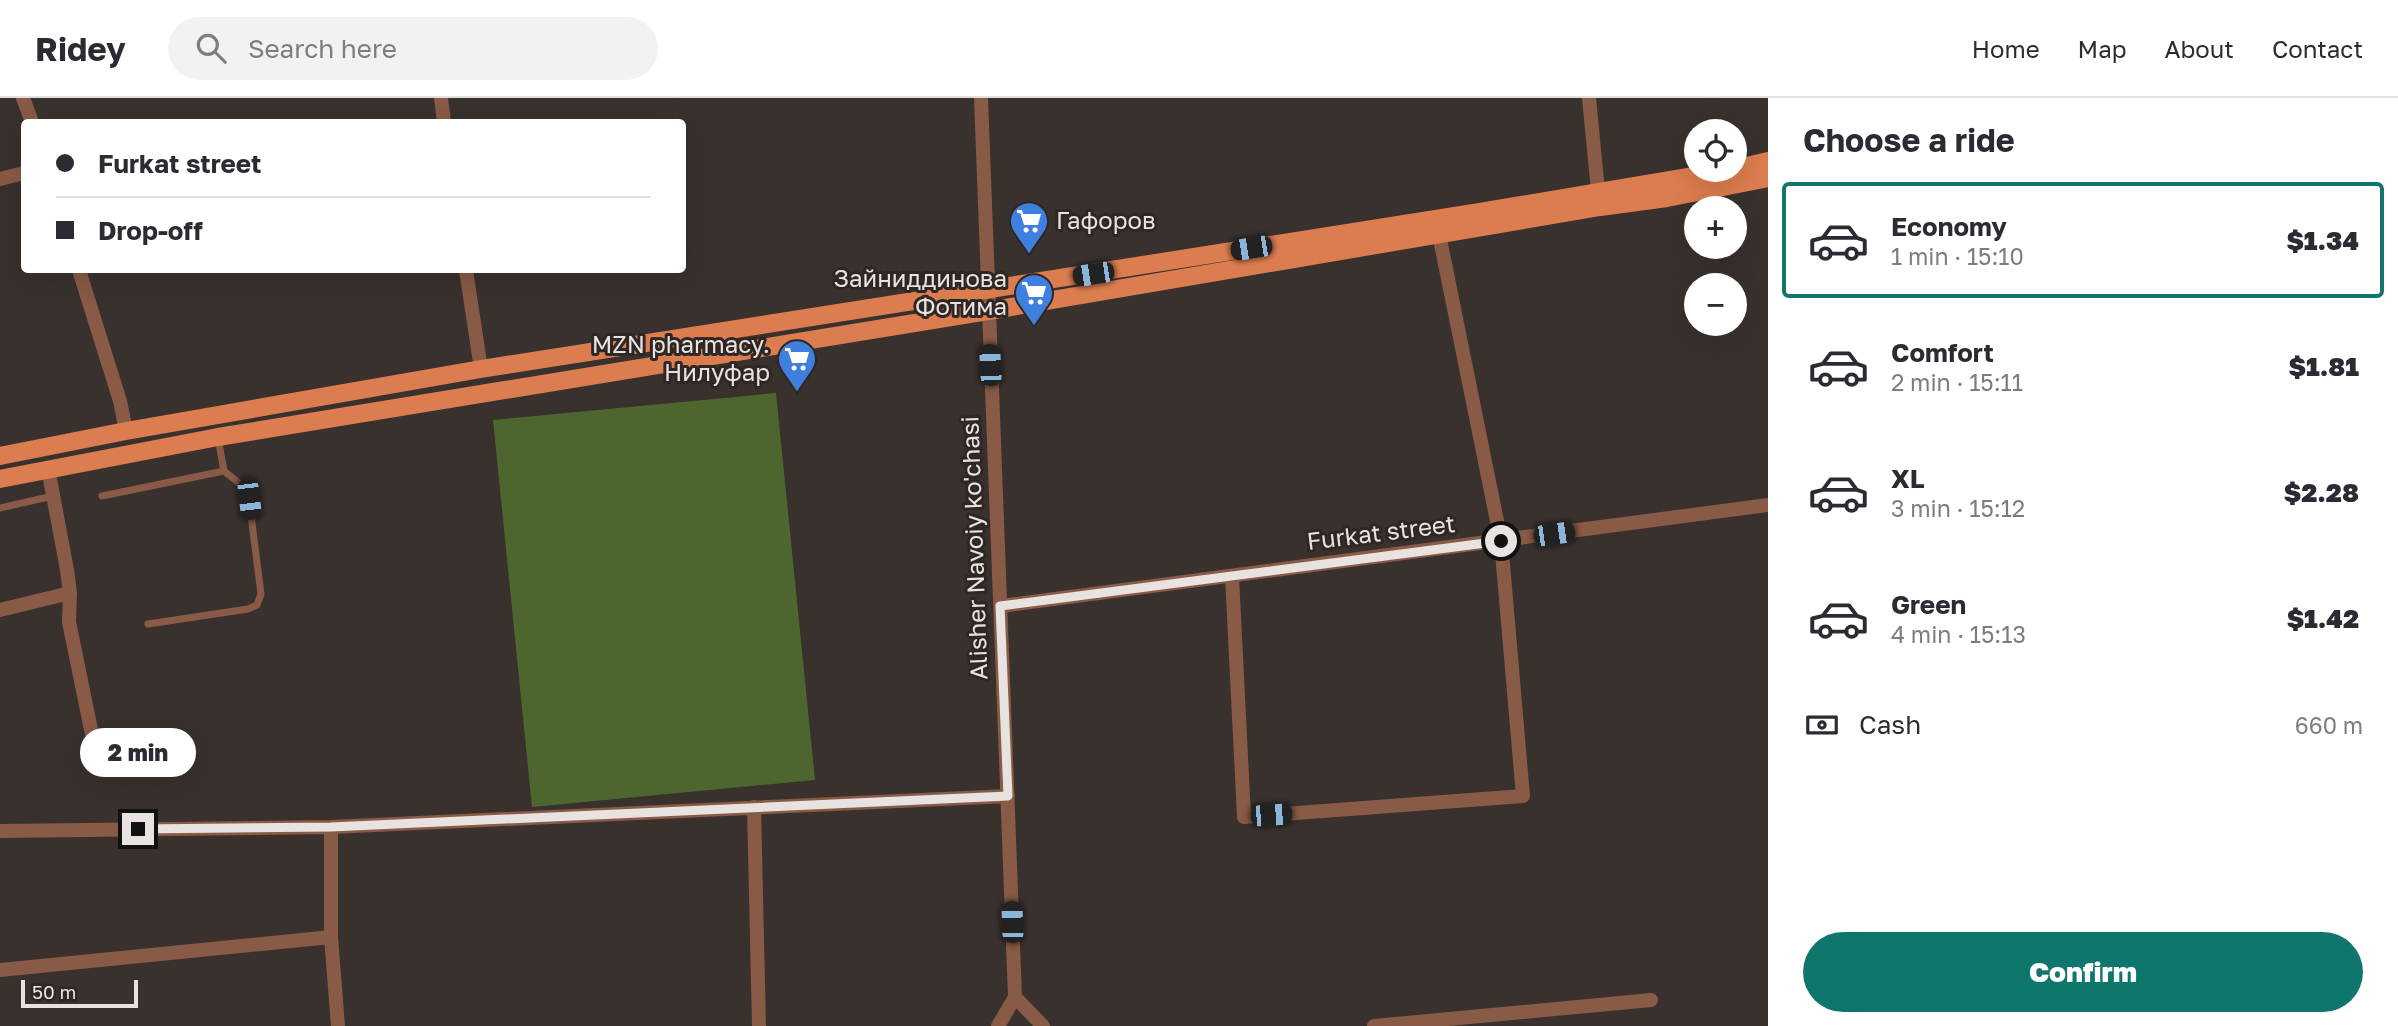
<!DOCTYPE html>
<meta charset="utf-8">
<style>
:root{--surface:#fff;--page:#f2f2f3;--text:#2b2b33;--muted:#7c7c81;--line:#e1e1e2;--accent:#0f766e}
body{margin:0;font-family:"Golos Text",sans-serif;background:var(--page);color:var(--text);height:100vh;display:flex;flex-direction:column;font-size:26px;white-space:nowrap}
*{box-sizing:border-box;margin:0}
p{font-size:23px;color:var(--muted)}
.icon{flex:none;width:38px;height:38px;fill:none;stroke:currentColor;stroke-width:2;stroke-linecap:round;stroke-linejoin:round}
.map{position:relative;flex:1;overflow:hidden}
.panel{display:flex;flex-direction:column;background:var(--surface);width:630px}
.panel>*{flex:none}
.guide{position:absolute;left:21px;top:21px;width:665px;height:154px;border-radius:7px;box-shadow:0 7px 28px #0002;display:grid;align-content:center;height:154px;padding:0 35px;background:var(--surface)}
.tools{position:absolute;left:1684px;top:21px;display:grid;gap:14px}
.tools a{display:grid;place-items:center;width:63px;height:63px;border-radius:50%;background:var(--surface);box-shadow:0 7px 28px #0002;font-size:35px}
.scale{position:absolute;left:21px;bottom:18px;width:117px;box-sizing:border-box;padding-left:7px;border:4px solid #e8e2e0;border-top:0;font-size:19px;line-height:24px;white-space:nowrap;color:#e8e2e0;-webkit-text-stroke:5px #2f2724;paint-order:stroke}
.end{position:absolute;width:32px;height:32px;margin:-16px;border:9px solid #e8e2e0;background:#111;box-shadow:0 0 0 4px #111}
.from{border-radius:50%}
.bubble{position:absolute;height:49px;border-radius:24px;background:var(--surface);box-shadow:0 7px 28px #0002;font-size:23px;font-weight:800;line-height:49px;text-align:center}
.car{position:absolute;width:21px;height:42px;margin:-21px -10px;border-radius:9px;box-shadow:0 0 5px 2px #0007;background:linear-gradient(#222 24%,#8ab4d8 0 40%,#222 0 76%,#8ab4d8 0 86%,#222 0)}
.guide b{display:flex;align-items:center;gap:24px;height:66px;font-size:26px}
.guide b+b{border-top:2px solid var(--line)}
.guide i{width:18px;height:18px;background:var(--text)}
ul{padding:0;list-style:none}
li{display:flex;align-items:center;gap:21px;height:116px;margin:0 14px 10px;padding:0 21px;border:4px solid transparent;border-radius:7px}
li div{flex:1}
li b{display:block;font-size:26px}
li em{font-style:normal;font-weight:800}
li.active{border-color:var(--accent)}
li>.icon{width:63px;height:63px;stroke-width:1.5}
h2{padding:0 35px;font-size:32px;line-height:84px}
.pay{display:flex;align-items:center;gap:18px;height:77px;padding:0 35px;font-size:26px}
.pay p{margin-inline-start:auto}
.primary-button{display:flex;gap:14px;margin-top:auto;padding:14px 35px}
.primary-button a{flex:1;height:80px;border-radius:42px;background:var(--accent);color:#fff;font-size:28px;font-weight:800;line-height:80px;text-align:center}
header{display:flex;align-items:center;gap:42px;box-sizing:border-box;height:98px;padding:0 35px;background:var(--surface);border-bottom:2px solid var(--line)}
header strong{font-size:33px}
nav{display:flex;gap:38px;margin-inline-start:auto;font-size:24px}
.search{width:490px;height:63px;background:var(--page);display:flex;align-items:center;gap:18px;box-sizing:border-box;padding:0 24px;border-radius:38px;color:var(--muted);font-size:26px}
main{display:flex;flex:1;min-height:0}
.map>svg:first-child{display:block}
.pitch{fill:#4d662d}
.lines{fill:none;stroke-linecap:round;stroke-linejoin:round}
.service{stroke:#895a45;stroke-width:7}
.minor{stroke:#895a45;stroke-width:14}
.primary{stroke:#dc7d4f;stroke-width:18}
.route{stroke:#e8e2e0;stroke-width:9}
.labels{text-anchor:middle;stroke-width:6;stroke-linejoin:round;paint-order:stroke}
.poi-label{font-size:24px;fill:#e8e2e0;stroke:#2f2724;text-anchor:end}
.street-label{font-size:24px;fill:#e8e2e0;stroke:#2f2724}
</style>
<header>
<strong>Ridey</strong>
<div class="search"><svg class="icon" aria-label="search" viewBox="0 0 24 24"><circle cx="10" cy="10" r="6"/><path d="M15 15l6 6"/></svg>Search here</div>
<nav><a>Home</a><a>Map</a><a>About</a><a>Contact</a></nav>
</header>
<main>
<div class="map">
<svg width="1768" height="928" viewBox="0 0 1768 928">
<rect width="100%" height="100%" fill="#39312e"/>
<path class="pitch" d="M776,295L815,682L532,709L493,322Z"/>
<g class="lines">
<path class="service" d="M102,398L224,373L218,340
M0,410L53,398
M148,526L248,511L257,507L261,496L249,401L244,389L224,373"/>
<path class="minor" d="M23,0L32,24
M441,0L444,24
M981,0L1015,899
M1589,0L1598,93
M0,81L24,75
M79,172L120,303L126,333
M466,172L481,271
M48,370L67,472L70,495L69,524L95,651
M1232,478L1244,719L1523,698L1501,443L1439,136
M1001,508L1768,407
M0,512L70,495
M754,709L759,928
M331,729V839L338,928
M0,733L331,729L1008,698
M0,872L331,839
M1015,899L1043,928
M998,928L1015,899
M1374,928L1651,902"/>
<path class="primary" d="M1734,71L1768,63
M0,358L126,333L481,271L1480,114L1728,72
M0,381L218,339L988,213L1600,109L1667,100L1768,80"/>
</g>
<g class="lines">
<path class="route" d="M138,731L331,729L1008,698L1000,508L1501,443"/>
</g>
<defs>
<symbol id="supermarket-pin" viewBox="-11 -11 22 30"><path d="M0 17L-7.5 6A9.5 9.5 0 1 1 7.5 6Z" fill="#3f7fe0" stroke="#2f2724"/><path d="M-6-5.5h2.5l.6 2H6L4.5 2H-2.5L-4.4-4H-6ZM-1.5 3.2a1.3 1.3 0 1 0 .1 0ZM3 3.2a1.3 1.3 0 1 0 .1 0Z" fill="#fff"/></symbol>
</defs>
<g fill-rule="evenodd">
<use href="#supermarket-pin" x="1007" y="101" width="44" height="60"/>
<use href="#supermarket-pin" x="1012" y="173" width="44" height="60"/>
<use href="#supermarket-pin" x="775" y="239" width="44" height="60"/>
</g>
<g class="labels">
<g class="poi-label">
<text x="1056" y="131" text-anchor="start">Гафоров</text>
<text x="1007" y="189">Зайниддинова<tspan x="1007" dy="28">Фотима</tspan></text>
<text x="770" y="255">MZN pharmacy.<tspan x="770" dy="28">Нилуфар</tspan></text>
</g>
<g class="street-label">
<text transform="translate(1381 435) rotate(-7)" y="8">Furkat street</text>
<text transform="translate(975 450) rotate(-92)" y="8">Alisher Navoiy ko'chasi</text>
</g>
</g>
</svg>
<div class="tools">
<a><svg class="icon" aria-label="locate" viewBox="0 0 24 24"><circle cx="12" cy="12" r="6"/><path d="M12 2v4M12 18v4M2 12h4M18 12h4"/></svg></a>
<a>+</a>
<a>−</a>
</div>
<div class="scale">50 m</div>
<i class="end from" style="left:1501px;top:443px"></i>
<i class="end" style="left:138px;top:731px"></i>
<div class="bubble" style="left:80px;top:630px;width:116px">2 min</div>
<i class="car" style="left:1251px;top:150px;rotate:261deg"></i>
<i class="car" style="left:1093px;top:176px;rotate:261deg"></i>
<i class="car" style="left:990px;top:267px;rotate:357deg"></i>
<i class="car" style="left:249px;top:401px;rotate:173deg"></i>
<i class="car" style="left:1554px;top:436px;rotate:82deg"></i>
<i class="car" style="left:1271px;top:717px;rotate:86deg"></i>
<i class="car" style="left:1012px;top:824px;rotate:358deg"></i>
<div class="guide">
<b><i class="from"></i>Furkat street</b>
<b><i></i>Drop-off</b>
</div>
</div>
<section class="panel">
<h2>Choose a ride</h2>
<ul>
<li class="active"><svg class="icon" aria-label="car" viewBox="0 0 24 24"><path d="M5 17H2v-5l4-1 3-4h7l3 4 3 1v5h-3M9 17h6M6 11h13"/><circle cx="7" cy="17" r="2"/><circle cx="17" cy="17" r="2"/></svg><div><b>Economy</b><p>1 min · 15:10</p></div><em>$1.34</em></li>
<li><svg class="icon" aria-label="car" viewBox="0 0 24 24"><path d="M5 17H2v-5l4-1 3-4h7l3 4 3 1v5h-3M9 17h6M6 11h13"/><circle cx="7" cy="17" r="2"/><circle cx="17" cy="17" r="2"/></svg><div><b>Comfort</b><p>2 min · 15:11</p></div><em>$1.81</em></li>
<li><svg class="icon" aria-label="car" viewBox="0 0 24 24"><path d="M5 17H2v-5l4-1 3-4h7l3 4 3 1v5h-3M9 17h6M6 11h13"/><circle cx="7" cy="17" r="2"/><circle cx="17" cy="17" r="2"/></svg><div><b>XL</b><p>3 min · 15:12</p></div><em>$2.28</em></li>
<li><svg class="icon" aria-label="car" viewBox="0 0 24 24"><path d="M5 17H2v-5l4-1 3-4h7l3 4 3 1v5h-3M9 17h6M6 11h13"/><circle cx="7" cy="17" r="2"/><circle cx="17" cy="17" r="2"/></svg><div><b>Green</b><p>4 min · 15:13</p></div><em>$1.42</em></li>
</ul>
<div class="pay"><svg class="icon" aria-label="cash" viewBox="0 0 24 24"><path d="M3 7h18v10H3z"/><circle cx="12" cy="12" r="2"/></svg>Cash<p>660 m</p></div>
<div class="primary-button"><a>Confirm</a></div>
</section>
</main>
